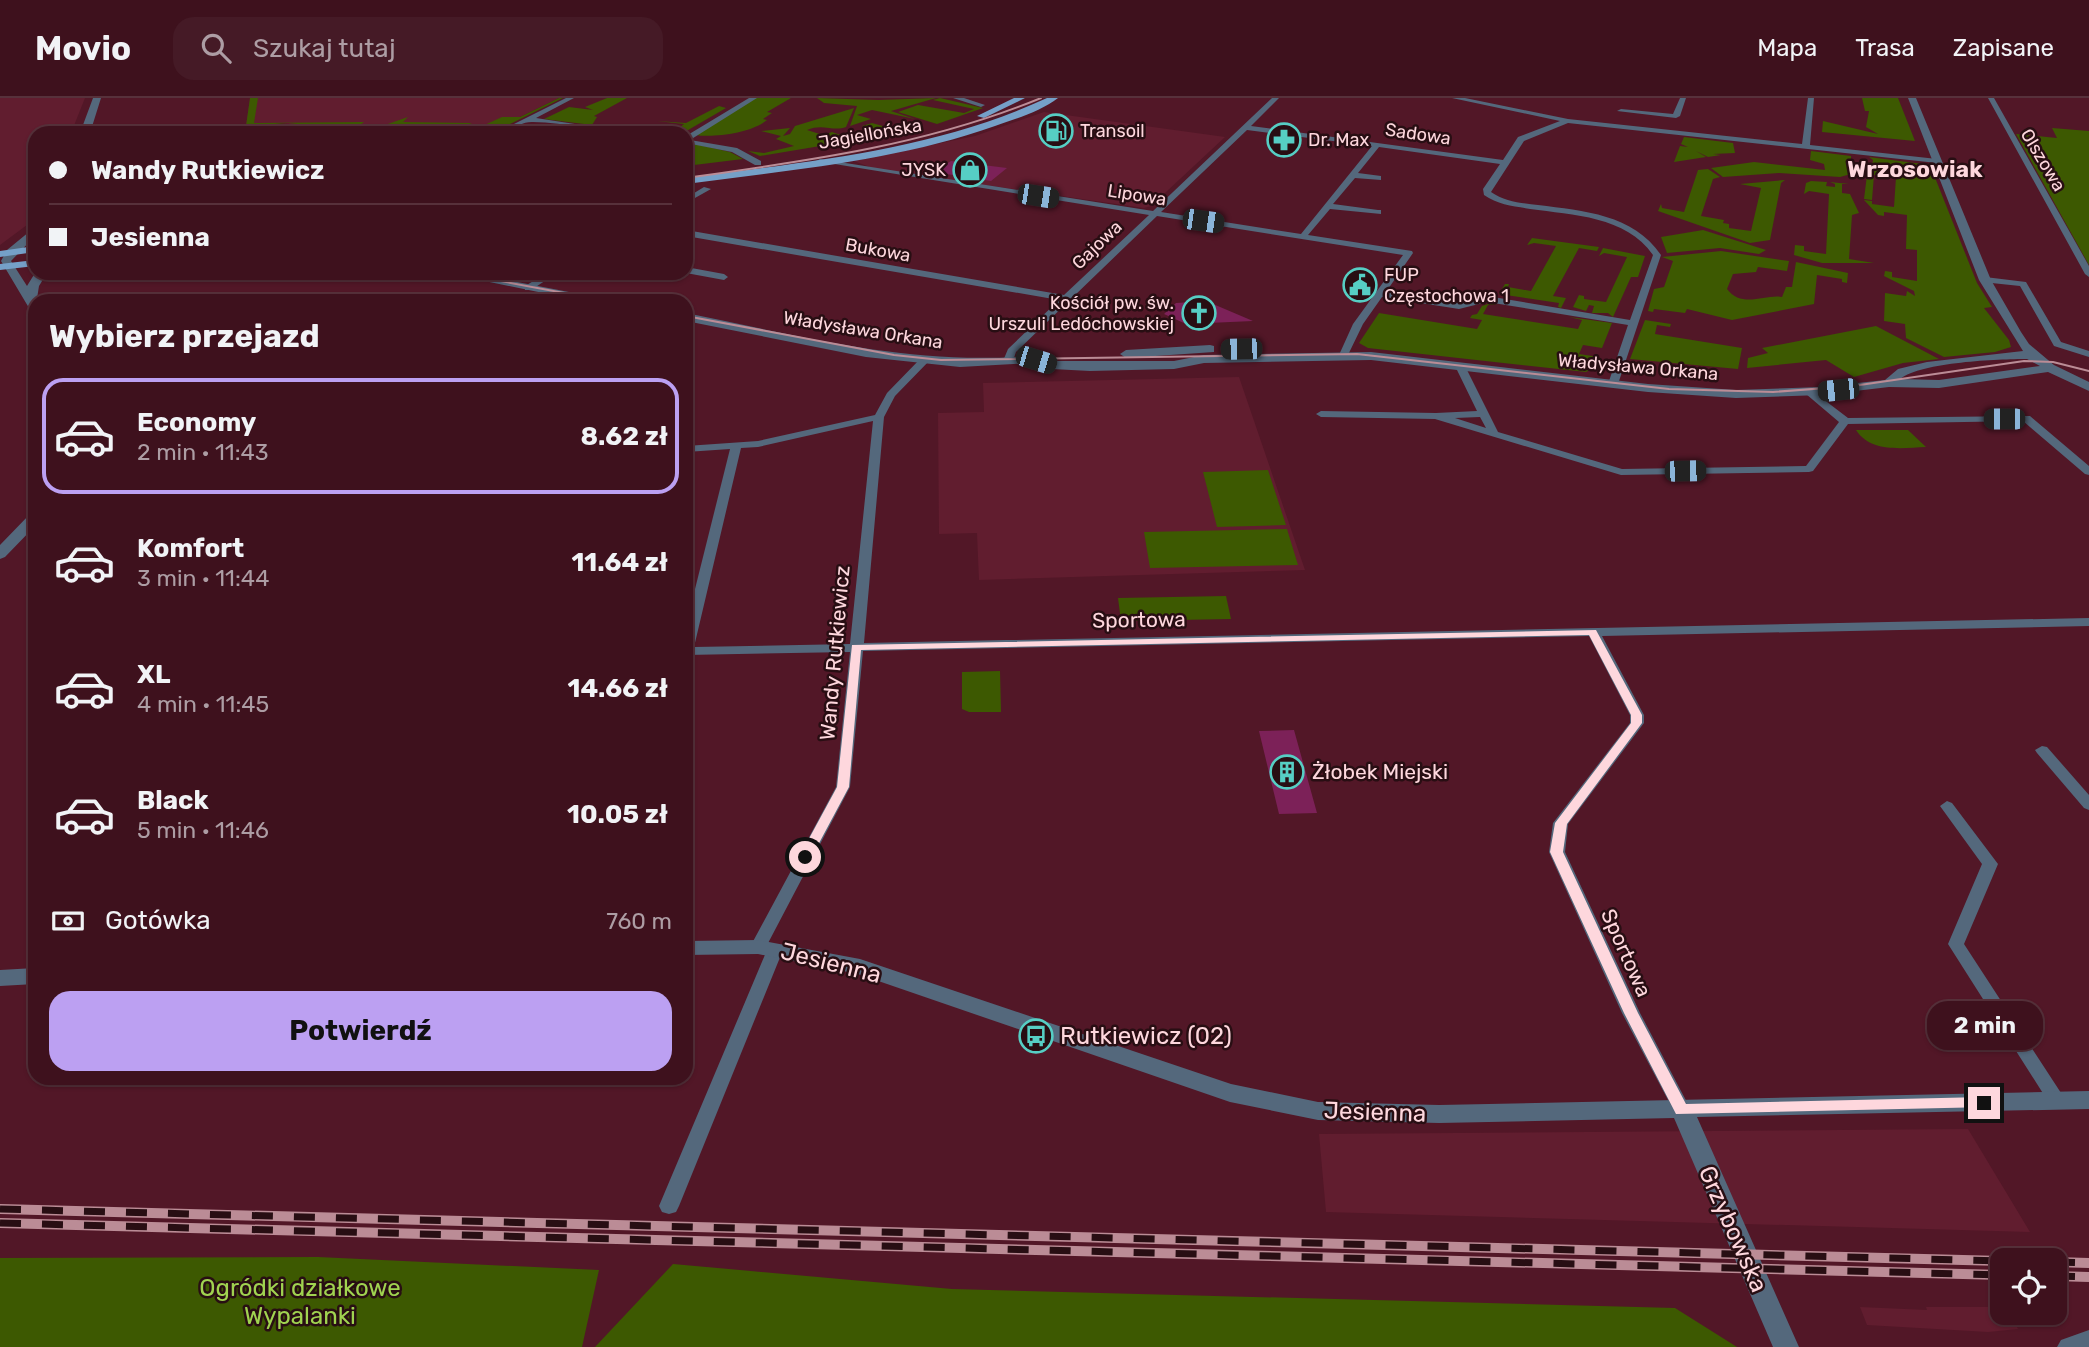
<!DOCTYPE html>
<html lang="pl">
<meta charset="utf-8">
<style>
:root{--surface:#3e111d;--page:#451a26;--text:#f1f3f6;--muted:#ad9da4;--line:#57313b;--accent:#bca0f2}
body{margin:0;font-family:Rubik,sans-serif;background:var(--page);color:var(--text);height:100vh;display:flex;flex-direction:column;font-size:26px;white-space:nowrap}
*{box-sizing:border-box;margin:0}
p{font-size:23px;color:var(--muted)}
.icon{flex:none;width:38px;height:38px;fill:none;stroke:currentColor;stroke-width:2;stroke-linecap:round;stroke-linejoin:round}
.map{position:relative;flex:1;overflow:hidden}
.side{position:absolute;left:28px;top:196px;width:665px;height:791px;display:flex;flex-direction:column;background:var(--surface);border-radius:21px;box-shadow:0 2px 5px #0004,0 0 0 2px var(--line)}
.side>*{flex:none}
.hud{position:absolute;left:28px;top:28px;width:665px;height:154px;border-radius:21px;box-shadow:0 2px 5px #0004,0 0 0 2px var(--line);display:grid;align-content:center;height:154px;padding:0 21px;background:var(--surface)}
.fabs{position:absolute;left:1990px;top:1150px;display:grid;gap:14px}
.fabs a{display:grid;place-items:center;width:77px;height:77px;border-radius:14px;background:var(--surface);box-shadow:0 2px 5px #0004,0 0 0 2px var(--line);font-size:35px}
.end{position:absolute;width:32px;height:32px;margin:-16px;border:9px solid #fed7dd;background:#111;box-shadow:0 0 0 4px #111}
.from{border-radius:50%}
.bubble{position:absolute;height:49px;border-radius:21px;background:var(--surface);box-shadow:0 2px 5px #0004,0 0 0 2px var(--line);font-size:23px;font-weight:700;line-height:49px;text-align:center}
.car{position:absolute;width:21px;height:42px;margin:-21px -10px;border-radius:9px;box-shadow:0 0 5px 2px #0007;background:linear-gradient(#222 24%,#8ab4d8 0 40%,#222 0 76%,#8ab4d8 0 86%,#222 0)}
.hud b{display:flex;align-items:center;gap:24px;height:66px;font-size:26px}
.hud b+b{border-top:2px solid var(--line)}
.hud i{width:18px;height:18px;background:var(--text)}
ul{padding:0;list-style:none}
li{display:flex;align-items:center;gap:21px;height:116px;margin:0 14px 10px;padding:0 7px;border:4px solid transparent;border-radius:21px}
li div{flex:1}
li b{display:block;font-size:26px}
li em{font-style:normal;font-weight:700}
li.selected{border-color:var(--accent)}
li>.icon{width:63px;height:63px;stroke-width:1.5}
h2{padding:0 21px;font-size:32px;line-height:84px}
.pay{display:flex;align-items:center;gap:18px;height:77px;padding:0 21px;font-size:26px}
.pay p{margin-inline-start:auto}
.button{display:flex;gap:14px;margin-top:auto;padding:14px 21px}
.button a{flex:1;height:80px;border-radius:21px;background:var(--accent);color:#111;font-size:28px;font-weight:700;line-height:80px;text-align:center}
header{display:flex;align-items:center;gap:42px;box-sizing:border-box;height:98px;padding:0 35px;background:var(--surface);border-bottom:2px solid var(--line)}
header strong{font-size:33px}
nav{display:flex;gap:38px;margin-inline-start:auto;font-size:24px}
.search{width:490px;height:63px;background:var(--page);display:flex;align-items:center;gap:18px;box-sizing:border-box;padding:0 24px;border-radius:21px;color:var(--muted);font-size:26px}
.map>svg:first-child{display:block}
.built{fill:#611d2f}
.green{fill:#3d5901}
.building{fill:#7c2158}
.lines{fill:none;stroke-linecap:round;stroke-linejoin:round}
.minor{fill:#54687c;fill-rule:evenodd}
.tertiary{fill:#54687c;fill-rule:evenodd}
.primary{fill:#75a0c8;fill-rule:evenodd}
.tram{stroke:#bb8c96;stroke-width:2}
.rail-casing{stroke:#bb8c96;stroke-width:10}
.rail{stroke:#280e13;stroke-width:7;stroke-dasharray:21;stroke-linecap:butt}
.route{fill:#fed7dd}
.labels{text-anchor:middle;stroke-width:5;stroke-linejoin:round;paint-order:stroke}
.far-poi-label{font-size:18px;fill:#fed7dd;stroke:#280e13;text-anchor:start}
.far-street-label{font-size:18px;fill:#fed7dd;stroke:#280e13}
.street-label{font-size:21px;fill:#fed7dd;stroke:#280e13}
.poi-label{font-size:21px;fill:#fed7dd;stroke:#280e13;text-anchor:start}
.far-district-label{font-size:23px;font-weight:bold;fill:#fed7dd;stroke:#280e13}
.near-street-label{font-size:24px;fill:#fed7dd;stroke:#280e13}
.near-poi-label{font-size:24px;fill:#fed7dd;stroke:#280e13;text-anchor:start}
.near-park-label{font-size:24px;fill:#a0d350;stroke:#280e13}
</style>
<header>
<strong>Movio</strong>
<div class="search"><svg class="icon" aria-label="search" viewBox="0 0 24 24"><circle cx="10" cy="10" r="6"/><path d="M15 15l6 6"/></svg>Szukaj tutaj</div>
<nav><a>Mapa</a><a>Trasa</a><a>Zapisane</a></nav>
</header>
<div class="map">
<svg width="2089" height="1249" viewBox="0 0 2089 1249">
<rect width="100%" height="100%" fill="#521727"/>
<path class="built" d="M0,0H85L71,35H35V121L0,147Z
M250,0H559L487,35H362L281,25L246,28Z
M1044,14L1225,39L1151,108L1144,110L875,71L854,63L975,38Z
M1239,279L1305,472L979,482L977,435L939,436L938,315L984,314L983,285Z
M1968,1031L2030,1134L1326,1114L1319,1036Z
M1860,1209L1927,1212L1926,1209H2002V1214L2036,1215L2042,1223L2016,1227L2018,1231L1988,1234L1867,1227Z"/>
<path class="green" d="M250,0H258L254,25L364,24L354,32L375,35L288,25L246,28Z
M559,0H563L492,35H467L502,19H520Z
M607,0H627L594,18L597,19L592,27L544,21L569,9L593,12L585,9Z
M756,0H791L767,14L772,15L763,21L767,22C752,35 714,40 695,37Z
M817,0L878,2L936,0L891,13L915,21L872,12L857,17L871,21L850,28L857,8L824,5Z
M940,0L983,10L937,26L898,14L918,7L964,15L974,11L933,2Z
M1862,0H1898L1915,43L1822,34L1823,23L1878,36L1866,29L1869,13H1865Z
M719,8L726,10L683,35L640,34L649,29L676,32L684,26L657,23L686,25Z
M854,10L846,29C833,34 823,25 807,32L823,37L832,34L852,41L876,33L862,28L872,25L904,34L760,58L748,53L764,55L794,48L776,41L781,38L761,33L790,30L783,38L790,36L795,28Z
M408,19L403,24L472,25C447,36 407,42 382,28Z
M2052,30L2089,33V167L2016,36L2057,40Z
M1684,39L1733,45L1735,55L1713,56L1721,57L1708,59L1696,53L1706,59L1674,64L1680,48L1688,49L1681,46Z
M695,46L730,54L743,61L686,68V49Z
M1811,53L1851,58V76L1840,79L1779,75L1723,79L1711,70L1754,64L1825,72L1824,66L1810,62Z
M1869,59L1930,67L1977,185L1992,209L1984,210L2009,242L2011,249L1995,254L1944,259L1906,240L1905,226L1884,223L1885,195L1906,198L1907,193L1915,198L1914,193L1884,178L1885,173L1892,174V179L1917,183V152L1906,151L1907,117L1884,114V118L1878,117L1864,102L1872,103V106L1894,109L1896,79L1874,77L1872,102L1864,101L1867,77L1874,76H1866L1871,73L1873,62Z
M1708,71L1720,79L1713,81L1701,118L1724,122L1723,125L1729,126V130L1751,133L1761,90L1740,86L1785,82L1781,85L1770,142L1750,145L1658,113L1661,106L1662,110L1684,114L1698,72Z
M1811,83L1827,84L1826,88L1835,89V86L1830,84L1849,86H1842V95L1850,96L1859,115L1852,117L1849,161L1874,165H1822L1794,157L1795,147L1804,148V153L1826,156L1829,96L1809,93L1804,96L1806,85Z
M1703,132L1766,152L1759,156L1720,150L1667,155L1661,139Z
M1532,140L1599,149L1597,153L1579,150L1553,198L1566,200L1561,210L1558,209L1559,205L1499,196L1505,186H1509L1508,189L1531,193L1556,148L1534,145L1527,147Z
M1603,150L1645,158L1638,179H1631L1613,219L1608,215H1592L1594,208L1589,207L1586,213L1573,209L1579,197L1584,198V201L1606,204L1627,159L1604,155L1599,158Z
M1721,153L1789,163L1787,173L1758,169L1756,174L1733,176L1727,191C1742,211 1765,196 1782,199L1786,189H1792L1796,164L1848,175L1847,185L1842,184V181L1817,177L1814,206L1732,222L1687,211L1685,215L1654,211L1653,214L1648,213L1654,191L1664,189L1673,163L1662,159Z
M1491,205L1498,206L1488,207L1483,216L1578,231L1582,222L1569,219L1612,225L1602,250L1583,247L1579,256L1599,259L1595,269L1586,274L1368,250L1359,245L1379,215L1477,231L1482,222L1470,220L1472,217L1477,216L1482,208Z
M1645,222L1671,226L1670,229L1657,227L1655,236L1742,250L1738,271L1630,261Z
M1876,228L1939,261L1903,265L1854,279L1826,262L1747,270L1748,260L1768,255L1762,250Z
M1856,332H1908L1926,349C1902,350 1871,355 1856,332Z
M1268,372L1286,427L1217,429L1203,374Z
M1287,431L1298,467L1150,470L1144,434Z
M1226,498L1231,521L1121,523L1118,500Z
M1000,573L1001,614H969L962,611V574Z
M318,1159L599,1172L582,1249H0V1160Z
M673,1166L952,1191L1675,1210L1737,1249H595Z"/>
<path class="building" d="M951,63L1007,70L991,83L934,74Z
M1206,203L1253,223L1186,226L1164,216L1176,205Z
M1294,632L1317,715L1279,716L1259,633Z"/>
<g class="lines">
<path class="minor" d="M566,0H574L536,20L633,35C599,35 566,24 533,24C520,23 510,35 496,35Z
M749,0H757L690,42L737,50L761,63V67H755L732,54L686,45V38Z
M953,0H964L985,7L981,9Z
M1272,0H1279L1251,28L1503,62L1518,39L1560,23L1452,0H1465L1568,21L1802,46L1808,0H1814L1810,47L1937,61L1941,63L1937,65L1568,25L1524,43L1491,94C1505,104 1522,105 1538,107C1584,113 1633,116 1661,157L1618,286L1613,289L1608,286L1628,227L1487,204L1459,211L1382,199L1363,226L1347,259H1341L1339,257L1353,226L1403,157L1157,118L1016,254L1013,263L1008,266L1003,263L1008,251L1059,202L686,138V132L1064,197L1149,117L816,63L820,61L1153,113ZM1247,32L1372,48L1301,136L1161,114ZM1379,49L1500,66L1483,91L1484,97C1498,107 1514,108 1530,111C1573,117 1626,118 1653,157L1630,222L1487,198L1459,205L1386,194L1413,155L1412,153L1308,137L1330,111L1381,116V112H1378L1333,106L1355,80L1381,82V78L1358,75Z
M1680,0H1686L1680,18L1676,20L1617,13L1621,11L1673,16Z
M1988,0H1994L2089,168V179L2085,176Z
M704,89L711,91L686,105V100Z
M686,169L724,176L728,179L724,182L686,175Z
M547,175H557L531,192H525V188Z
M1985,179L2026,184L2061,244L2089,253V259L2054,248L2020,188L1982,184L1980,182Z
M925,259L930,262L895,298L884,319L864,545L2089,520V528L1602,538L1644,617V625L1568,726L1565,754L1640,915L1691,1012L1688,1017L1682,1019L1676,1017L1622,915L1549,754L1553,725L1630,625V617L1589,538L863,553L850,689L766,849L764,853H752L750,849L836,689L850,554L686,557V527L730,351L686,354V348L758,343L875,317L887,295L921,260ZM873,323L850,546L694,549L741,350L758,349Z
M1463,265L1468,268L1467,272L1498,334L1622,371L1806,368L1839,324L1806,296V292L1810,291L1848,320L2030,318L2089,368V377L2085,376L2023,323L1848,326L1813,373L1809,374L1621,377L1435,321L1321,319L1316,316L1321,313L1436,315L1477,313L1457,272L1459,266ZM1480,319L1486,330L1455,320Z
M2042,648L2047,649L2089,697V712L2084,710L2037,655L2035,652Z
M1947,703L1952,705L1998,766L1964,846L2063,998L2066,1003L2063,1008L2057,1010L2051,1008L1948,846L1982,766L1940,708Z
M775,846L781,848L783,852L679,1108L676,1114L669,1116L662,1114L659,1108L767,852L769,848Z
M2089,1232V1249H2057L2061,1242Z"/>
<path class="tertiary" d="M93,0H101L90,35H80Z
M1908,0H1916L1991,182L2021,234L2029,246L2054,267L2089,284V293L2048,274L1939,290L1889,289L1821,297L1736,300L1648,294L1371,262L1204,265L1174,271L1090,273L1052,271L1034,265L960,269L866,259L686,223V215C805,239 924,271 1046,256L1050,257L1053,263H1174L1204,257L1371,254L1648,286L1736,292L1821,289L1885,282L1898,271L1927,264L2023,253L1979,182ZM2027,261L2040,268L1939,282L1900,281C1922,264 1998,261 2027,261Z
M35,129V138L11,163L27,188L35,175H47L39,188L35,213L29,210L1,163L7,152Z
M446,175H470L600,200L606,203H582Z
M1210,247L1214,248V254L1126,260L1120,256L1126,252Z
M35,415V428L5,459L0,461V447L30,416Z
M758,842L860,861L1231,986L1318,1004L1439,1007L2089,993V1011L1697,1019L1799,1249H1773L1674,1020L1439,1025L1318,1022L1230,1004L858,876L758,856L686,857V843Z
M35,870V886L0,888V872Z"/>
<path class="primary" d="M1014,0H1025L984,20L977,18Z
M1047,0H1058C1041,13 1016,21 995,28C896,63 790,72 686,86V80C810,63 932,53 1047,0Z
M35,148V154L0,159V153Z
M35,162V168L0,172V166Z"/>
<path class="tram" d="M686,80C808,63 927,47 1041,0
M458,175L607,203
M686,218L894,257L941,262L1357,256L1669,291L1773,294L1853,288L2024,263L2053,264L2089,273"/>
<defs>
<path id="rail" d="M0,1111L2002,1163
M0,1125L2002,1177
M2054,1164L2089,1165
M2054,1178L2089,1179"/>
</defs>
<use href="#rail" class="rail-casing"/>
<use href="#rail" class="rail"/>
</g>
<path class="route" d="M1596,532L1642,617V625L1567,726L1563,754L1638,915L1686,1006L1984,999L1989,1001V1009L1676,1016L1624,915L1550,754L1555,725L1631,625V617L1589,537L861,552L849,689L810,762L799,759L837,689L852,547Z"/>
<defs>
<symbol id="fuel-ring" viewBox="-11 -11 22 22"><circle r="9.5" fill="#280e13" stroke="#56cec4" stroke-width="1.5"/><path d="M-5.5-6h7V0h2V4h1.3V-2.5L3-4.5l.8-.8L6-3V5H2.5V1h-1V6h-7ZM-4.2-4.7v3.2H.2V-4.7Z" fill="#56cec4"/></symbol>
<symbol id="pharmacy-ring" viewBox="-11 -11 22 22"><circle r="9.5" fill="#280e13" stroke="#56cec4" stroke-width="1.5"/><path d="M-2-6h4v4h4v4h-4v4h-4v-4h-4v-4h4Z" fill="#56cec4"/></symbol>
<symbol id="shop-ring" viewBox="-11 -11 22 22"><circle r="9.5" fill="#280e13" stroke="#56cec4" stroke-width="1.5"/><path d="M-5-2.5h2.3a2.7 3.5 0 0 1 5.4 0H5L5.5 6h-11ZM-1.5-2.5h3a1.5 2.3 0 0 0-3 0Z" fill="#56cec4"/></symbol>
<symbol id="civic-ring" viewBox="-11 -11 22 22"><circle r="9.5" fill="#280e13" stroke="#56cec4" stroke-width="1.5"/><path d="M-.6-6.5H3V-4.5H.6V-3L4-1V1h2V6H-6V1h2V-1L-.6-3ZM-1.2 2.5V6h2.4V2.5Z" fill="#56cec4"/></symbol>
<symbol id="church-ring" viewBox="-11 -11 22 22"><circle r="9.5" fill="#280e13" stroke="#56cec4" stroke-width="1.5"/><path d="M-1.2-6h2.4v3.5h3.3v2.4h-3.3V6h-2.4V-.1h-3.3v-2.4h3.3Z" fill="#56cec4"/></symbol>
<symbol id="building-ring" viewBox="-11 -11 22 22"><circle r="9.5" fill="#280e13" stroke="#56cec4" stroke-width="1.5"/><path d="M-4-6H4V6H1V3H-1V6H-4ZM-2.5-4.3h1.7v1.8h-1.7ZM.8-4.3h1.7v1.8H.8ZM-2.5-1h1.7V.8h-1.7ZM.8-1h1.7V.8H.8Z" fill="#56cec4"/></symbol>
<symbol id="bus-ring" viewBox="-11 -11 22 22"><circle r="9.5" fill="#280e13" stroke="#56cec4" stroke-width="1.5"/><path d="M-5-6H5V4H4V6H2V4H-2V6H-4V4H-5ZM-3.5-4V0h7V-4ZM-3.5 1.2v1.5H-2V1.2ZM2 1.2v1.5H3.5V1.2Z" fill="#56cec4"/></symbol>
</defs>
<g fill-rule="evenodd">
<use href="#fuel-ring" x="1037" y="14" width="38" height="38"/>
<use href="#pharmacy-ring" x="1265" y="23" width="38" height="38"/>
<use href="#shop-ring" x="951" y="53" width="38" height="38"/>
<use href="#civic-ring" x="1341" y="168" width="38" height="38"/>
<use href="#church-ring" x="1180" y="196" width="38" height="38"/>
<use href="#building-ring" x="1268" y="655" width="38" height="38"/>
<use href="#bus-ring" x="1017" y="919" width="38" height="38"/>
</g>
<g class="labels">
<g class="far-poi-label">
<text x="1080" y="39">Transoil</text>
<text x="1308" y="48">Dr. Max</text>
<text x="946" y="78" text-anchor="end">JYSK</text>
<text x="1384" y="183">FUP<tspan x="1384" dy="21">Częstochowa 1</tspan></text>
<text x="1174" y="211" text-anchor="end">Kościół pw. św.<tspan x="1174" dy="21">Urszuli Ledóchowskiej</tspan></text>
</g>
<g class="far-street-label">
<text transform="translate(870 36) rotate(-10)" y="6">Jagiellońska</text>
<text transform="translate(1418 36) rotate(8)" y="6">Sadowa</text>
<text transform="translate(2043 62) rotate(59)" y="6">Olszowa</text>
<text transform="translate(1137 97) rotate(9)" y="6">Lipowa</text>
<text transform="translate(1097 147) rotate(-44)" y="6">Gajowa</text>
<text transform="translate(878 152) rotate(10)" y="6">Bukowa</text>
<text transform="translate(863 232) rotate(9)" y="6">Władysława Orkana</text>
<text transform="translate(1638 269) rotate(5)" y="6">Władysława Orkana</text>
</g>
<g class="street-label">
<text transform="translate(1139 522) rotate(-1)" y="7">Sportowa</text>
<text transform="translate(835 555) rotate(-85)" y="7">Wandy Rutkiewicz</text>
<text transform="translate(1626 855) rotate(66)" y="7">Sportowa</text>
</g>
<g class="poi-label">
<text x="1312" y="681">Żłobek Miejski</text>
</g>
<g class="far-district-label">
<text x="1915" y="79">Wrzosowiak</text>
</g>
<g class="near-street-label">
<text transform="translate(831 865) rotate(14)" y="8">Jesienna</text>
<text transform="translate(1375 1014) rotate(2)" y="8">Jesienna</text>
<text transform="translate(1733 1131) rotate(66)" y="8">Grzybowska</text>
</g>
<g class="near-poi-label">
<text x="1060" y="946">Rutkiewicz (02)</text>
</g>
<g class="near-park-label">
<text x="300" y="1198">Ogródki działkowe<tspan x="300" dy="28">Wypalanki</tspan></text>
</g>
</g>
</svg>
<div class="fabs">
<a><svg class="icon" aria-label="locate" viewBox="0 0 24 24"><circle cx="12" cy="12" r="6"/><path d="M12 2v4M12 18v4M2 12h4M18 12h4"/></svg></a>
</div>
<i class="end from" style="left:805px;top:759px"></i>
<i class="end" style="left:1984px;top:1005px"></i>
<div class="bubble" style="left:1927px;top:903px;width:116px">2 min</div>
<i class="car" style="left:1038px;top:98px;rotate:99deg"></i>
<i class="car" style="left:1203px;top:123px;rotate:98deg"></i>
<i class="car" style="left:1241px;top:251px;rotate:269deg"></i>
<i class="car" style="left:1036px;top:262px;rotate:107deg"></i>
<i class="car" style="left:1838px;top:292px;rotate:264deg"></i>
<i class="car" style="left:2004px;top:321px;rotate:270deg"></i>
<i class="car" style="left:1685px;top:373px;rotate:89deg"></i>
<div class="hud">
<b><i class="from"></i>Wandy Rutkiewicz</b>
<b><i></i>Jesienna</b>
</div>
<section class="side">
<h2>Wybierz przejazd</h2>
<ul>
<li class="selected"><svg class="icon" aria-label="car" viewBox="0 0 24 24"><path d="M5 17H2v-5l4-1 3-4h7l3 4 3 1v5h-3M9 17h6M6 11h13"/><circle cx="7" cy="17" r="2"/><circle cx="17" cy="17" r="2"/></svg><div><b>Economy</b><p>2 min · 11:43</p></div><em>8.62 zł</em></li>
<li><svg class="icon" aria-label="car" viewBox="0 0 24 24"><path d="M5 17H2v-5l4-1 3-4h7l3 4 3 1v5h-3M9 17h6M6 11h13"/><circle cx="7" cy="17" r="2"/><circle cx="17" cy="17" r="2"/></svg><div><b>Komfort</b><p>3 min · 11:44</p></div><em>11.64 zł</em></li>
<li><svg class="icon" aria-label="car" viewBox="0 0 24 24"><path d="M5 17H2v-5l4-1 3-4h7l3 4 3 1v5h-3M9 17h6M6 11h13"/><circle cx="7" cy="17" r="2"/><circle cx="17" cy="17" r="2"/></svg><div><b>XL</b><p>4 min · 11:45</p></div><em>14.66 zł</em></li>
<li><svg class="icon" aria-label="car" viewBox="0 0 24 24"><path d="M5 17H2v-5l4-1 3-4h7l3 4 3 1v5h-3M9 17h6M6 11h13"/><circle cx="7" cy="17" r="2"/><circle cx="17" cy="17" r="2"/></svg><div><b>Black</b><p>5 min · 11:46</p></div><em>10.05 zł</em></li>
</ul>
<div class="pay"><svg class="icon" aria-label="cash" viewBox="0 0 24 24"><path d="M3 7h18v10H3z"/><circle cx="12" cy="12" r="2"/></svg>Gotówka<p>760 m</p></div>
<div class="button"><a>Potwierdź</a></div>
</section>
</div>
